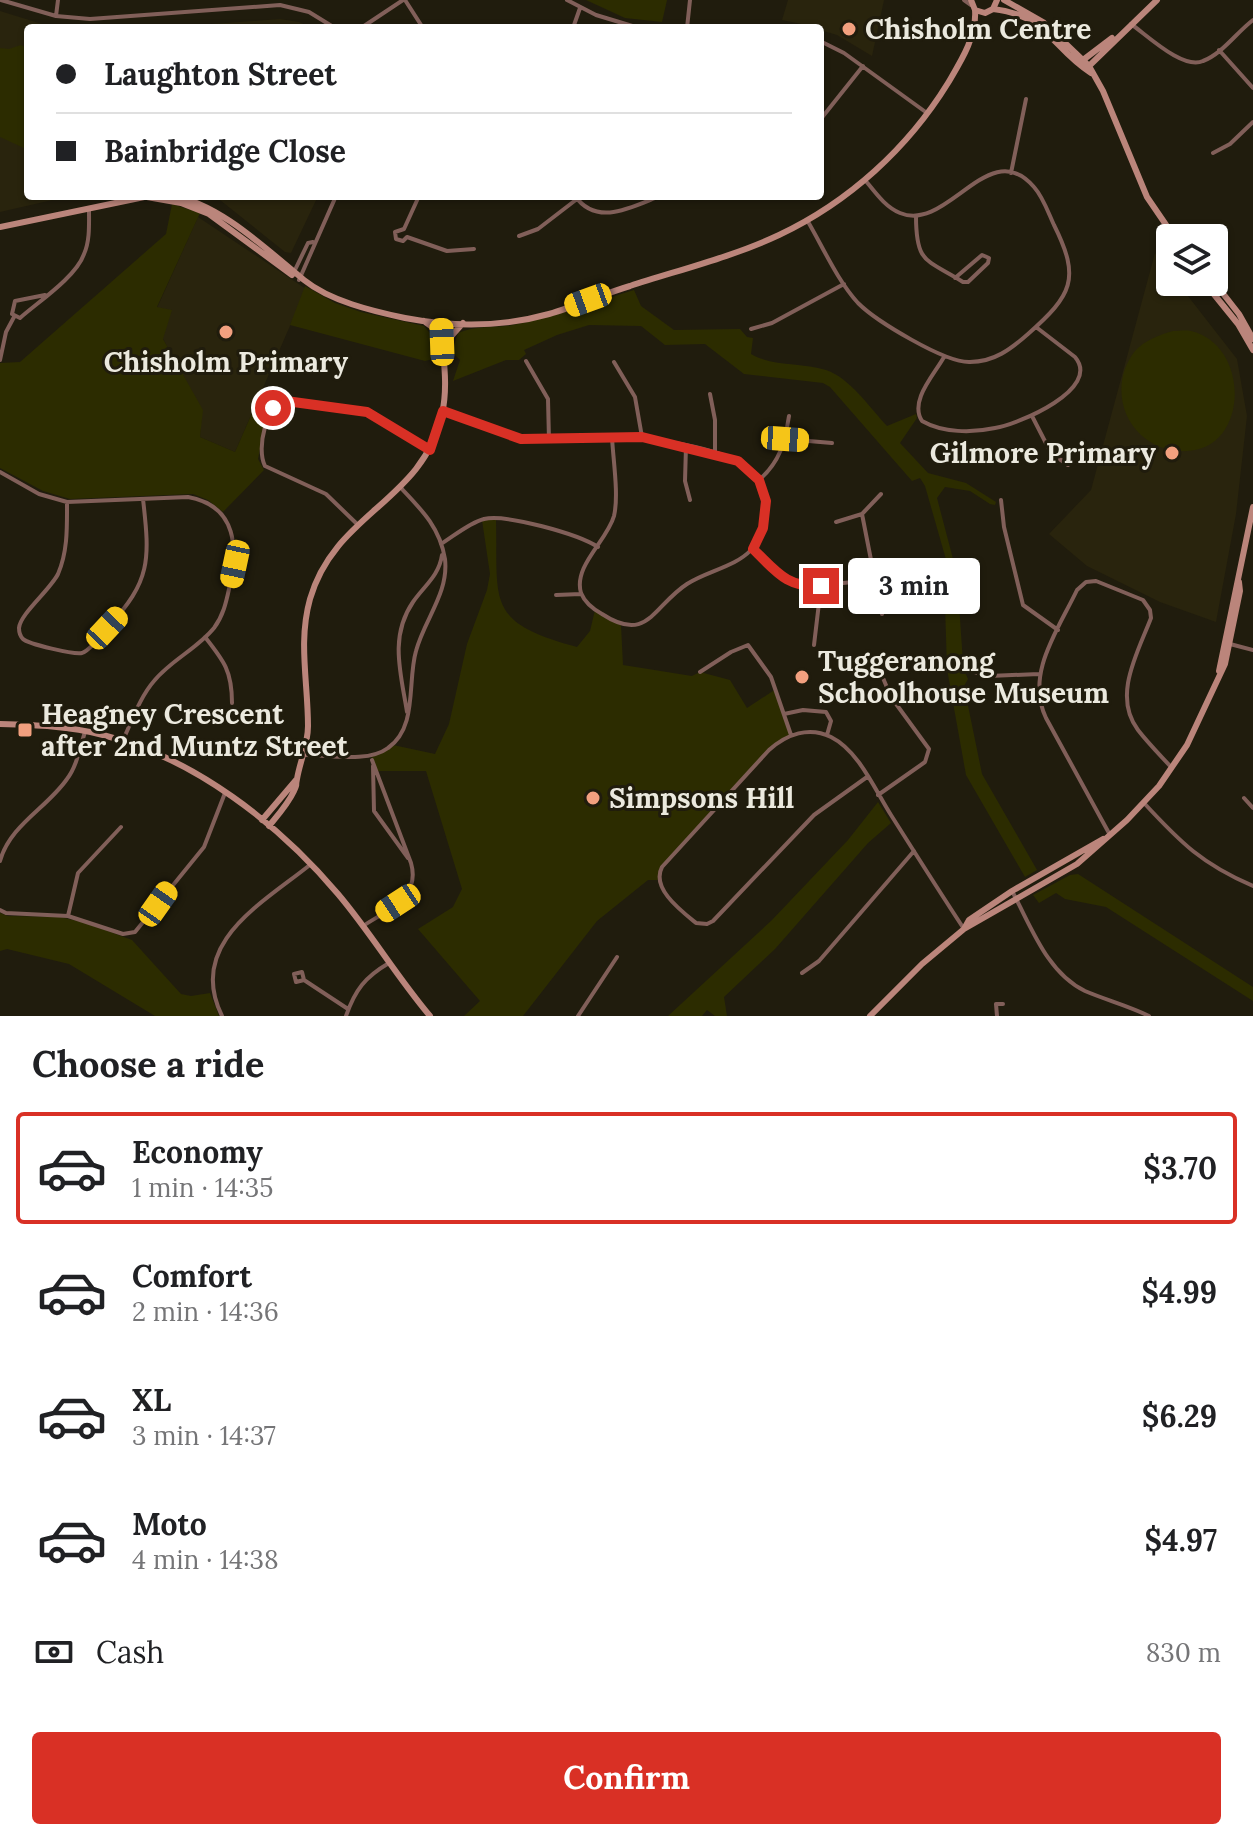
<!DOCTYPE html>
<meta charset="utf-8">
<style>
:root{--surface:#fff;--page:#f6f6f6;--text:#202124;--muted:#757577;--line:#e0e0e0;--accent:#d93025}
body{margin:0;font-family:Lora,serif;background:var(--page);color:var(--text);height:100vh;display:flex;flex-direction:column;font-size:30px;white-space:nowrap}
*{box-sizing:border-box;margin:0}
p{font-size:26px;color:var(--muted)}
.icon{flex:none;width:44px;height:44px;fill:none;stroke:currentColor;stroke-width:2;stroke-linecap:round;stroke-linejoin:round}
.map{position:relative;height:1016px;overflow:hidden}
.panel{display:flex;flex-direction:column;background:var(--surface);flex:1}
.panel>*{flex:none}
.banner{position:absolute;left:24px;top:24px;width:800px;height:176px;border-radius:8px;box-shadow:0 2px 6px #0004;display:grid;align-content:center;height:176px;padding:0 32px;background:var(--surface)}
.buttons{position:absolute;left:1156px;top:224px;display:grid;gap:16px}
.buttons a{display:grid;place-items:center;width:72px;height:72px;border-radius:8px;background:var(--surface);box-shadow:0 2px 6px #0004;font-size:40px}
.end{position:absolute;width:36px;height:36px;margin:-18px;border:10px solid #d93025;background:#fff;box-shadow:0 0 0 4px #fff}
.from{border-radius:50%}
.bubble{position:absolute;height:56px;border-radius:8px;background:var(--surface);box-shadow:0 2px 6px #0004;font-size:26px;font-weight:800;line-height:56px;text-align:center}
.car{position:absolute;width:24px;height:48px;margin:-24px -12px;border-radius:10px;box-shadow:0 0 6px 2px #0007;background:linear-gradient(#f5c518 24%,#345 0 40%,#f5c518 0 76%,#345 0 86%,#f5c518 0)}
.banner b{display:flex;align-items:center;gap:28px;height:76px;font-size:30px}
.banner b+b{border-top:2px solid var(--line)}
.banner i{width:20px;height:20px;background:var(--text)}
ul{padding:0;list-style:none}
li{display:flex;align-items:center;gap:24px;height:112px;margin:0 16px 12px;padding:0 16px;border:4px solid transparent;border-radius:8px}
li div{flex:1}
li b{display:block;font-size:30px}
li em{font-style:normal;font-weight:800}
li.on{border-color:var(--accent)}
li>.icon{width:72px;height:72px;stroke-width:1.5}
h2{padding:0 32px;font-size:36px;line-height:96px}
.pay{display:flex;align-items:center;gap:20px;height:88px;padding:0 32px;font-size:30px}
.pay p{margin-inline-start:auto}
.primary-button{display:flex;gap:16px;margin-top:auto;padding:16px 32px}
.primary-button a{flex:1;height:92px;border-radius:8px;background:var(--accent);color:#fff;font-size:32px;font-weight:800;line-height:92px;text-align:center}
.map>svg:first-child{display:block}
.built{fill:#29240d}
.green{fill:#2c2c00}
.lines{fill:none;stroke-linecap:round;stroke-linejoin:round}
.street{stroke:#815f59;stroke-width:4}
.secondary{stroke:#bb857b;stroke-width:6}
.route{stroke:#d93025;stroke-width:10}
.poi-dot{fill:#f2a07f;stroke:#201c0d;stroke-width:3}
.labels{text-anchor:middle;stroke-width:6;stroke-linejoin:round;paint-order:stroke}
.poi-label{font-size:28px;font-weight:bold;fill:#ebe9de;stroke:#201c0d;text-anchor:start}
</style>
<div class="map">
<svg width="1253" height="1016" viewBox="0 0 1253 1016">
<rect width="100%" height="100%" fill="#201c0d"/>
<path class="built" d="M788,0H884L872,56L837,35L820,30V28L782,20Z
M0,11L55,28H28V196H70L0,212Z
M280,19L299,22L312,28H157Z
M211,196H318L291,253L285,252L220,200Z
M198,217L306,289L235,452L200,437L202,410L163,339L157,308Z
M1155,253L1170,272V282H1177L1237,359L1247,416L1236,514L1216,622L1160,602L1087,566L1049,534L1091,490Z"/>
<path class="green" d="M586,0H667L662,22L625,18Z
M21,45L28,48V148L26,149L0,137V48L9,49Z
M172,204L200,213L157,307L172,310L163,339L203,410L200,437L235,452L259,397L270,399L258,459L264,470L223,512L208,500L193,494L70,499L43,491L0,468V363L20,362L166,234Z
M305,286L335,303L361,312L424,326L433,337L438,358L425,361L290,325Z
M634,290L641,306L674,330L740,329L747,337L753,338L751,354C774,367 801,362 826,370C850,378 870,408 887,426L916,414L917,418L900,443L928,473L966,483L996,502L995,505L990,504L970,491L945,487L937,498L957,574L963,663L967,665L964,670L968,679L964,686L982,774L1037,870L1025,877L966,775L947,669L944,572L947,563L925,486L920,478L912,481L830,387L823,383L744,374L705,344L665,345L641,326L589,325L557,335L524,350L526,354L519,360H506L453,381L460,360L452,352L458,333C476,325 495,328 513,325C555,317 595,302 634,290Z
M1173,331C1178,331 1186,330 1191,331C1252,345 1250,456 1180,451C1165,450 1152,445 1141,435C1117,413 1115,376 1135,351C1145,340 1159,335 1173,331Z
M496,519C498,603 485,622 577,647L590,631L595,610L621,625L623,665L692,676L700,672L730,680L747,708L776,689L791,735L778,742L662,867L658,880H648L597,921L523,1016H464L480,1001L418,929L453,907L462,889L426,771H377L371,756L393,745L435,754L449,724L467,644L487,590L490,574L482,520Z
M878,802L891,823L868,843L775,949L724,997L727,1016H715L707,1010L702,1016H668L772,920L848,840Z
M1078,874L1253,987V1001L1106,907L1065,899L1056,893L1039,903L1033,895L1070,875Z
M0,913L8,916L60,917L86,923L132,940L181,994L191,996L210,993L219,1016H155L69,964L7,949L0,951Z"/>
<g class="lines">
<path class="street" d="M1,0L56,16L90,19L280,5L309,12L335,28
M405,0L423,28
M567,0L596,15L639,28
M964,0L971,5
M56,16L58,0
M1131,24C1148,36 1183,70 1203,61C1222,54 1237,32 1253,20
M361,28L403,0
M573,28L580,8
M687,28L690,0
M820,41L844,53L927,113
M1219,50L1253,88
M820,120L863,66
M1213,153L1230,144L1253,122
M1011,173L1026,99
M419,196L404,229L395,232L396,239L403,241L407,237L447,251L474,249
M575,196C597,227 632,207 660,196
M916,216C916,264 926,259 963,282H968L988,263L989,258L982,255L955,278
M807,220C823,247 837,280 858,303C876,321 945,363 970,362C994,362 1011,349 1028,334C1072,295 1081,279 1054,225C1048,212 1043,197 1034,187C989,134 948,233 900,213C885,207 875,192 865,180
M519,236L538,229L577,199
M294,272L308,243L313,242
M299,280L336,196
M45,295L15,301L12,314L20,318C38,302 76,277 84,254C90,241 89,224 89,210
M751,329L772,323L844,284
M944,357C934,375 909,401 922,421C943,433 972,433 995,428C1019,424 1102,389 1075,357L1036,327
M0,360L6,332L14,317
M526,361L548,399L549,440
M614,362L635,397L642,437
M710,394L715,420V454
M443,411L521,439L612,437C613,459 619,495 614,516C607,541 573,566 581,593C585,603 593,609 602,614C648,644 653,606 687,584C707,571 735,567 751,550C761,540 766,524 766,510C766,494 760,477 747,467C721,447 645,436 612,437
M1032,416L1051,453L1068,465
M785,439L832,443
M686,446L685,481L690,500
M0,472L39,494L67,502L188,497C238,506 238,549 229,589C226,603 223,616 214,628C197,649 171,660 154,681C140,697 132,721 123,740
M759,480C780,462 785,442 789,416
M1001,500L1004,527L1023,605L1058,630
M67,502C67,526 68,551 58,574C50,590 20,614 19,628C19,632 20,636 23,639C28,644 75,655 82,653C92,649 101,635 108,627C151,581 150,560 143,499
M836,522L862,514L881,494
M357,524L326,494L265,466C256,448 266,406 286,401L367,412L430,450
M441,544C454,536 469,523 484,519C507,514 578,534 598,547
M753,549C769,564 783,583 806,587L862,581L871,572L872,565L862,514
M867,577L877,589L882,614
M556,595L581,594
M205,637C224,661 232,671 232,703
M1230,644L1253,650
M814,645L821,586
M971,671L989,676L1039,674
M700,672L731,652L748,645L771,677L791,735
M407,712C401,674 389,637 413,602C424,586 439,576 442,555
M784,714L803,710L826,712L831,721L827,735
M305,755C329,755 368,763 388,748C418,727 407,682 416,651C424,620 449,593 445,559C440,528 422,510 401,488
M373,766L374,811L408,858
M867,777L814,815L713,921L707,924L696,923C680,910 651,888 662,867L769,750C787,734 809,726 831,737C859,751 875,790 891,815C915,853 939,891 964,929
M878,795L925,762L929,749L891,697L883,678
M1244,798L1253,808
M1144,803C1181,843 1202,864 1253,886
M1110,835L1046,718C1025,674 1058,630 1077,590L1086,582L1096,581L1143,600L1150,610L1151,618C1138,652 1112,696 1138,730C1148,743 1160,755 1171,767
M0,861C10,825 47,808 67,779C77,766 80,747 85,732
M1012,891C1031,926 1047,973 1085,991C1106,1000 1129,1006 1149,1016
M0,910L6,913L68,916L123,934L135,932L204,847L225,793
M68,916L78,873L121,827
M363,926C387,910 421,898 411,863L372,760
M802,973L819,961L914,851
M304,980L302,972L294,974L296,982L304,980L348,1009
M222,1016C186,943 263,903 311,864
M346,1016C355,990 365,977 389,963
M578,1016L617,957
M997,1016L996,1004H1003"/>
<path class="secondary" d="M971,0L975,10L985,13L993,9L997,0
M1004,0L1043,22L1089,66L1103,91L1147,197L1175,238
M993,9C1047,15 1052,48 1091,73
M1083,60L1112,38
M1088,67L1157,0
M172,196C219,203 267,250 304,280C330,301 372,311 405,318C452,327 503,327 549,314C577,306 603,294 630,286C679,270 732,257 779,235C849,202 908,148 948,83C961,61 977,36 975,10
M147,197L181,203L209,214L292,275
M0,227L149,196
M1204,282L1238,324L1253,350
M1214,282L1239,314L1253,339
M424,321L435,329L440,339
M447,341L463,323
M446,356L447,323
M1219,671L1253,507
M0,724C35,725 69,726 103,735C194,758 278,823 338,894C371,933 397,977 430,1016
M262,820L296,780
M269,826C278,815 288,804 294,791C298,782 295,789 297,779C300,761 308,745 308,726C308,682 298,642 310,599C335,512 423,502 442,414C449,383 442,353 441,322
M964,929L1077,864L1127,820L1159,786L1187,745L1225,664L1240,591L1239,582
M870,1016L922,964L964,929L969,920L1012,891L1103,839"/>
</g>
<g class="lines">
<path class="route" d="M273,408L286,401L367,412L430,450L443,411L521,439L642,437L738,461L759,480L766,501L763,528L753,549C776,571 786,588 821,586"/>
</g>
<g class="poi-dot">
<circle cx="849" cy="29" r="8"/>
<circle cx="226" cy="332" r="8"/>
<circle cx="1172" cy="453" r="8"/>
<circle cx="802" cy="677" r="8"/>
<rect x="17" y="722" width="16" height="16" rx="4"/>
<circle cx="593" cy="798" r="8"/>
</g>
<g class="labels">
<g class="poi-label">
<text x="865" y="39">Chisholm Centre</text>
<text x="226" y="372" text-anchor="middle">Chisholm Primary</text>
<text x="1156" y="463" text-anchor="end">Gilmore Primary</text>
<text x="818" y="671">Tuggeranong<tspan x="818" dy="32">Schoolhouse Museum</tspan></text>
<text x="41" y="724">Heagney Crescent<tspan x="41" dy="32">after 2nd Muntz Street</tspan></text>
<text x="609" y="808">Simpsons Hill</text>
</g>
</g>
</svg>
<div class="buttons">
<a><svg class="icon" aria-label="layers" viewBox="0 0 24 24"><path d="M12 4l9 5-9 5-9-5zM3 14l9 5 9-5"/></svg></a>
</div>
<i class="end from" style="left:273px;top:408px"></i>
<i class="end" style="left:821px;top:586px"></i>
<div class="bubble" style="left:848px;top:558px;width:132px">3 min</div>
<i class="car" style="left:588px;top:300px;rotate:250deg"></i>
<i class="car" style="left:442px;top:342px;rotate:358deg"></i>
<i class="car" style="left:785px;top:439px;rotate:94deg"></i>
<i class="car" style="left:235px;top:564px;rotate:192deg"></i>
<i class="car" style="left:107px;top:628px;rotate:43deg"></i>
<i class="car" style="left:398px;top:903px;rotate:237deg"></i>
<i class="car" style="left:158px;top:904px;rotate:35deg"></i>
<div class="banner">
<b><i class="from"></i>Laughton Street</b>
<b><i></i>Bainbridge Close</b>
</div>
</div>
<section class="panel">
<h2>Choose a ride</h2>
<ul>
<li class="on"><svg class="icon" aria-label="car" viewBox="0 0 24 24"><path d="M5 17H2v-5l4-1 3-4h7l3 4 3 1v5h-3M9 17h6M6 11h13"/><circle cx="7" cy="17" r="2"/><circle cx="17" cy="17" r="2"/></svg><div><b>Economy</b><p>1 min · 14:35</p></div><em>$3.70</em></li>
<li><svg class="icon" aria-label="car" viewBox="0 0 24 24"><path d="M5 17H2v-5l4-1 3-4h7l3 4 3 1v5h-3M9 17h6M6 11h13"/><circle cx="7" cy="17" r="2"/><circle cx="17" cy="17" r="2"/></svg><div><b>Comfort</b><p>2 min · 14:36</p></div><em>$4.99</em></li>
<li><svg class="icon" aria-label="car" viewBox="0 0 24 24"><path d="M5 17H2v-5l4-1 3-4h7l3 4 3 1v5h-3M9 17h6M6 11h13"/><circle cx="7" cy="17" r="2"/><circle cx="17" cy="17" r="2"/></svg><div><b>XL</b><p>3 min · 14:37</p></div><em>$6.29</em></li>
<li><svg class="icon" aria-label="car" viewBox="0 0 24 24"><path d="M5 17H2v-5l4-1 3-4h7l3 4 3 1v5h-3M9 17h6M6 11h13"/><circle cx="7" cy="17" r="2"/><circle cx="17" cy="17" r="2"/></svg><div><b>Moto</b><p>4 min · 14:38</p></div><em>$4.97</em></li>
</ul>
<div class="pay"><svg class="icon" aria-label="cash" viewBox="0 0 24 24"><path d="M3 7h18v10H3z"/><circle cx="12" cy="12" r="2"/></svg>Cash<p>830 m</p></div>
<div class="primary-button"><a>Confirm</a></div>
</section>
